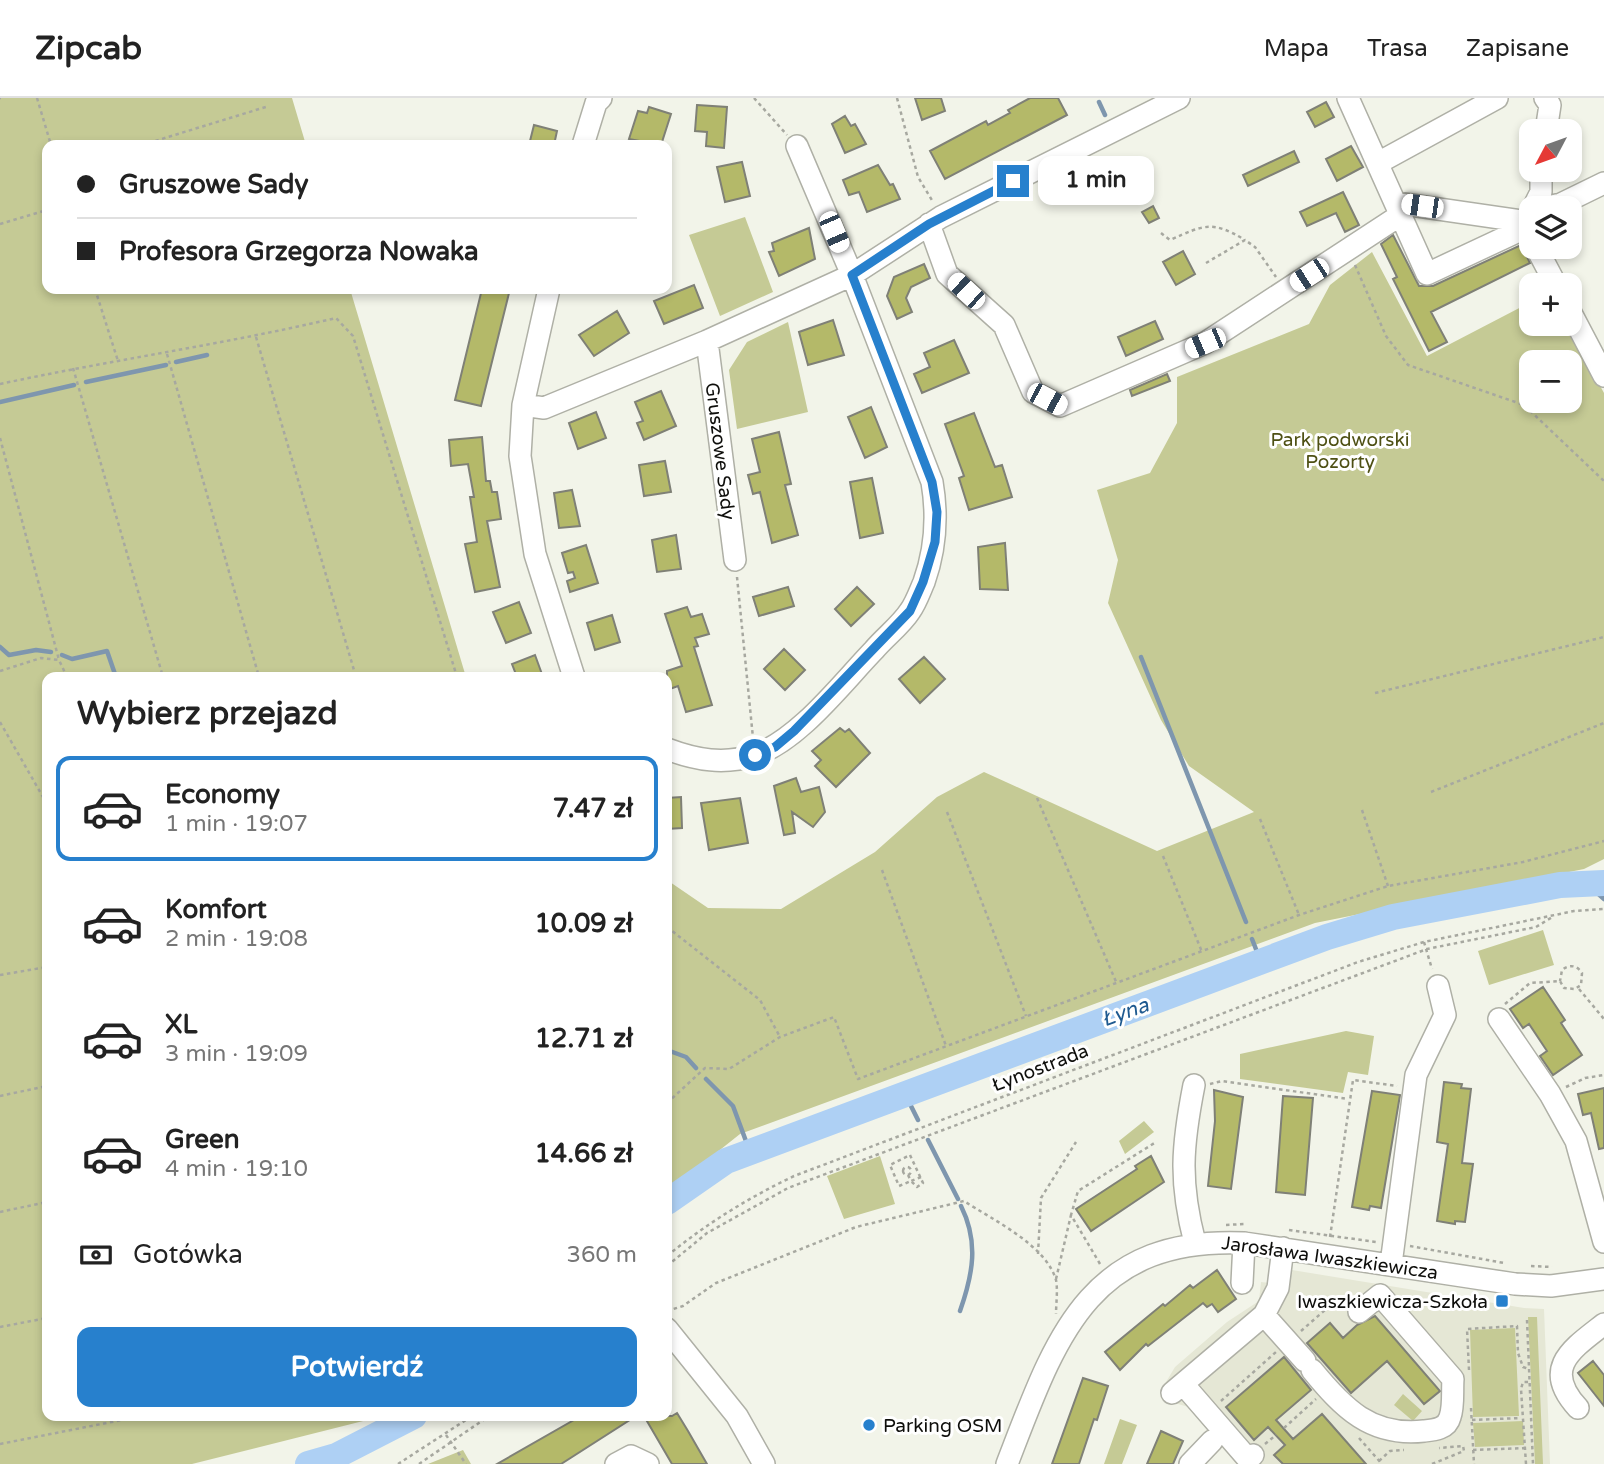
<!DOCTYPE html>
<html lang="pl">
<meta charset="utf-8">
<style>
:root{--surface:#fff;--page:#f6f6f6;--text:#222;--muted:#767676;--line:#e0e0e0;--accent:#2780cd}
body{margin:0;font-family:"Varela Round",sans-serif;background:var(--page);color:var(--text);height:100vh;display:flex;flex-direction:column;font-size:26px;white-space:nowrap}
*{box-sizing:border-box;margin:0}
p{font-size:23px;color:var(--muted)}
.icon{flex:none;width:38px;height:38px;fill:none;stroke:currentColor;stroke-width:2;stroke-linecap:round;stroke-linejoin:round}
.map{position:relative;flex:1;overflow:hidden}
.side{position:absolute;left:42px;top:574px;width:630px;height:749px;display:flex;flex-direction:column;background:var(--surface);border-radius:14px;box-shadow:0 4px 10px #0003}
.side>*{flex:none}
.banner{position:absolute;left:42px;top:42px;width:630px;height:154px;border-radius:14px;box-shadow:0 4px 10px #0003;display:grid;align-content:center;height:154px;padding:0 35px;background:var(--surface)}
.needle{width:46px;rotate:229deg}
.fabs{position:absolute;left:1519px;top:21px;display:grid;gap:14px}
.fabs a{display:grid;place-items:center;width:63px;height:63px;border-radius:14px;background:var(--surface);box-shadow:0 4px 10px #0003;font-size:35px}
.end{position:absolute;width:32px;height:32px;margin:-16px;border:9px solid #2780cd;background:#fff;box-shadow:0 0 0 4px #fff}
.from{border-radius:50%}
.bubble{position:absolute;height:49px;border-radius:14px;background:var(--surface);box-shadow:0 4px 10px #0003;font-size:23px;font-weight:700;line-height:49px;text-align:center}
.car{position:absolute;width:21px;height:42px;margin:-21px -10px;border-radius:9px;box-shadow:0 0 5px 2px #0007;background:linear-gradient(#fff 24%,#345 0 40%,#fff 0 76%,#345 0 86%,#fff 0)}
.banner b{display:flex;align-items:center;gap:24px;height:66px;font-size:26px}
.banner b+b{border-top:2px solid var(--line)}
.banner i{width:18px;height:18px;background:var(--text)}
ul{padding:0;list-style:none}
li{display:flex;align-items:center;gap:21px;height:105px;margin:0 14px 10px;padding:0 21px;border:4px solid transparent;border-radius:14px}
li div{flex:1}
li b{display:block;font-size:26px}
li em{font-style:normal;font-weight:700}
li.current{border-color:var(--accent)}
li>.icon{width:63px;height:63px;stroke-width:1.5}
h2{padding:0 35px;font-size:32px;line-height:84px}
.pay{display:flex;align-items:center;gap:18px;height:77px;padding:0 35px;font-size:26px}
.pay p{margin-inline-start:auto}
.cta{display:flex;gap:14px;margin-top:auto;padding:14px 35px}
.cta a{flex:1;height:80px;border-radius:14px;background:var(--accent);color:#fff;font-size:28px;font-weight:700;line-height:80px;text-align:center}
header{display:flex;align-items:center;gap:42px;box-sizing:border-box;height:98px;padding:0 35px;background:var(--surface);border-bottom:2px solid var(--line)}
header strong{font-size:33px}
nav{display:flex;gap:38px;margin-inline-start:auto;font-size:24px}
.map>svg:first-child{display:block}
.built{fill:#e5e7d5}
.green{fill:#c5ca95;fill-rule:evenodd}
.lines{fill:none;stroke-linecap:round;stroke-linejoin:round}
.stream{stroke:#7e96ae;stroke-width:4.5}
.river{stroke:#aed0f4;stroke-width:26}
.building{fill:#b4b969;stroke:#7f8076;stroke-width:2}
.minor-casing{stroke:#afb0a6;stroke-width:24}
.path{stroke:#a7a8a0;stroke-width:2.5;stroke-dasharray:3.5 3.5;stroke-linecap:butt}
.minor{stroke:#fff;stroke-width:21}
.route{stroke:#2780cd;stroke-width:9}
.poi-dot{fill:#2780cd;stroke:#fff;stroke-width:2.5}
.labels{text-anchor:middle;stroke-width:6;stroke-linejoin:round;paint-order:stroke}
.park-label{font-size:19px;fill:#4e5014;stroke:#fff}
.street-label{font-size:19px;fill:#0e0e0b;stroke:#fff}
.poi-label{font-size:19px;fill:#0e0e0b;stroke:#fff;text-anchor:end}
.water-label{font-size:21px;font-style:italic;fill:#1f5a90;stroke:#fff}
</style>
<header>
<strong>Zipcab</strong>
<nav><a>Mapa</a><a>Trasa</a><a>Zapisane</a></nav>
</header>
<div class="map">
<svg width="1604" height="1366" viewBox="0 0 1604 1366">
<rect width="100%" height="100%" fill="#f2f4e9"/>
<path class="built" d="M1292,1172L1524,1210L1544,1211L1550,1366H1260L1199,1312L1178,1306L1163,1289L1175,1269L1227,1224L1259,1203L1261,1184L1288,1187Z"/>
<path class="green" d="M0,0H292L306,47H47V191H350L466,579H47V1318H383L192,1366H0Z
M745,119L773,194L720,218L689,137Z
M1372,154L1427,258L1531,204V226H1566L1604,295V761L1584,771L1315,825L740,1036L667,1094V782L708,810L781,811L875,754L937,699L984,674L1157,753L1254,714L1189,668L1161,622L1108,505L1118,462L1097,392L1150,375L1177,325V279L1309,226L1330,187ZM1531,264H1570V303H1531Z
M788,224L808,314L737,331L729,272L747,244Z
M1543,832L1554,867L1489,887L1478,853Z
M1346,933L1374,938L1368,977L1348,974L1343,995L1240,981V956Z
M1144,1023L1154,1034L1125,1056L1119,1043Z
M880,1058L895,1106L844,1121L827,1078Z
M1528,1219H1537L1543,1366H1535Z
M1515,1230L1519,1318L1473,1319L1470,1232Z
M1403,1296L1422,1313L1413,1323L1394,1307Z
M1120,1321L1137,1327L1122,1366H1104Z
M1523,1323L1524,1347L1475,1349L1473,1325Z
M463,1352L471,1366H428Z"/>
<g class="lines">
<path class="stream" d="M1099,4L1105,17
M176,264L207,257
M86,284L166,267
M0,304L74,287
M0,549L9,557L36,552L51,554
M62,557L72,561L107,553L116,579
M1141,559L1246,824
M1586,785L1604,801
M1252,841L1261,864
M667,952L686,959L696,970
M706,981L733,1008L750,1054
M904,994L918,1022
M928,1042L958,1101
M960,1213C973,1176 979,1144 961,1108"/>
<path class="river" d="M667,1104L726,1063L1327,839L1393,819L1560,787L1604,785
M308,1366L336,1358L414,1318"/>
</g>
<path class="building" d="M915,0H941L945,13L922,22Z
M1030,0H1058L1067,17L945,81L930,53L986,23L988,27L1010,15L1008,12Z
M1326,4L1334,19L1315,29L1307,14Z
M697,7L727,9L724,50L706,48L707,34L695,33Z
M649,9L671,16L661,47L629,41L638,13L647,15Z
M845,18L851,28L855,26L866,46L845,55L832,26Z
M534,27L557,33L554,47H529Z
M1351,48L1363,69L1337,83L1326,61Z
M1294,53L1299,64L1248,88L1243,77Z
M742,64L750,98L725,104L717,69Z
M878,67L890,87L893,86L900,101L867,114L859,94L849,97L843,82Z
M1343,94L1359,127L1345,134L1336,115L1307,128L1300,114Z
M1153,108L1159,120L1149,125L1142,114Z
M809,130L815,161L779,178L769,154L774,153L772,145Z
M1393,137L1419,188H1433L1521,147L1530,165L1431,214L1447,244L1429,253L1393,181L1397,179L1381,146Z
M1183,153L1195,176L1176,187L1163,164Z
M924,166L930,180L911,189L906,200L912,214L897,221L887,198L894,179Z
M694,187L703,210L664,226L654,203Z
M482,191H510L481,308L455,302Z
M617,213L629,235L594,258L579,237Z
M833,222L844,257L808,267L799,234Z
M1155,223L1163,241L1126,258L1118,239Z
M954,242L969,275L922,295L914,276L930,269L924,255Z
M1167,276L1170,283L1132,298L1130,292Z
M661,293L676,328L644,342L637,325L643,323L635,304Z
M871,309L887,349L865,360L848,319Z
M596,314L606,340L578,351L569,325Z
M974,315L995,369L1002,367L1012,399L969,412L959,380L964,378L945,326Z
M779,334L791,386L785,387L798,437L772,445L760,394L753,396L748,377L760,374L752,341Z
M482,339L486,383H490L492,394H497L501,421L487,423L500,489L475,494L465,446L477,444L470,399H474L468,366L451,368L449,342Z
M665,363L671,394L644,398L639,367Z
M872,380L883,435L860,440L850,384Z
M572,392L580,428L559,430L554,395Z
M676,437L681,471L657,474L652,442Z
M1005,445L1008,492L980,491L978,449Z
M586,447L598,485L570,494L567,483L575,480L573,474L568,475L562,455Z
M788,489L794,508L759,518L753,499Z
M857,489L874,506L851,528L835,511Z
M519,504L531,535L506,545L493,514Z
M687,509L691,519L702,516L709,536L695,540L698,548L694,549L712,607L686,614L678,588L667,592V573L682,568L665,516Z
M612,517L620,544L595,552L587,525Z
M784,551L805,572L785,592L764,571Z
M535,557L543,579H517L512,566Z
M924,559L945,581L920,605L899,581Z
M840,630L845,634L849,631L870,655L836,689L815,668L821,662L812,653Z
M796,680L801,694L819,689L825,714L813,729L792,714L795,735L784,737L774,688Z
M681,699L682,730L667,731V700Z
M740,700L748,745L709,752L701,705Z
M1543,889L1565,922L1561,925L1582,957L1553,977L1540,958L1547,953L1529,926L1523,930L1510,911Z
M1444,984L1462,986L1461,990L1471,991L1462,1065L1473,1066L1465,1124L1455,1123V1126L1437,1123L1448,1046L1437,1044Z
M1604,990V1050L1599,1051L1591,1015L1583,1017L1578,996Z
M1214,992L1243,999L1231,1091L1208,1088L1215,1023Z
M1372,993L1400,997L1381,1110L1370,1108L1369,1112L1352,1109Z
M1283,998L1313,1000L1305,1097L1276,1094Z
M1151,1058L1164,1084L1091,1133L1076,1111L1137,1071L1135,1068Z
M1217,1172L1236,1201L1218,1214L1212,1206L1207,1209L1203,1205L1148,1248L1146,1246L1120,1272L1105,1254L1163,1206L1165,1208L1190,1187L1193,1190Z
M1375,1218L1440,1293L1424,1306L1387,1263L1351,1295L1307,1245L1330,1225L1343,1240L1357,1227Z
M1284,1259L1311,1292L1276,1322L1293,1341L1322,1316L1366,1366H1283L1274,1357L1285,1347L1268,1329L1254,1342L1226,1309Z
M1593,1263L1604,1277V1308L1578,1275Z
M1083,1280L1108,1288L1097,1322L1094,1321L1079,1366H1052Z
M677,1315L688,1333L707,1366H672L644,1318H672Z
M581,1318H636L561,1366H497Z
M1161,1333L1183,1343L1173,1366H1147Z"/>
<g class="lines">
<defs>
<path id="minor" d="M1348,0L1427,176L1525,130
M1545,0L1550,7L1546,33
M583,47L596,5L601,0
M1378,65L1497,0
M1397,105L1521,123L1529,137
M1533,110L1541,94V72
M1543,110L1561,106L1604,85
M929,126L947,176L1004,227L1033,294L1060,308L1205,245L1402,116
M1536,149L1556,187
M549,191L523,307L520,358L535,456L574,579
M1570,213L1604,278
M707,243L735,462
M523,307L544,310L707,243L852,177L941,119L1179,0
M667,651C696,662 724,667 755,657C799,642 842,585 874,552C885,539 901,527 910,513C916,505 920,493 924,484C936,450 938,419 932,384L852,177L797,48
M1499,921L1550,996L1576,1043L1604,1144
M1194,987C1182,1048 1179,1084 1195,1145
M1391,1166L1416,977L1445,917L1438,888
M1242,1185L1244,1145
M1264,1217L1305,1263
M667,1231L737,1318L764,1366
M1312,1272C1343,1310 1371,1339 1424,1333C1434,1332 1447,1331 1450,1319C1454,1308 1452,1293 1453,1281L1380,1197L1359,1214
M1183,1286L1248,1361L1253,1357
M1172,1295L1264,1217L1278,1190L1283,1150
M1578,1310C1541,1270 1572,1251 1604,1226
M616,1366L631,1358L648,1366
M1007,1366C1055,1242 1087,1138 1244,1145L1515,1186L1551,1188L1604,1181
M1190,1366L1212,1343"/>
</defs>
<use href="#minor" class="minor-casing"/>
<path class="path" d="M0,0H1
M37,0L51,47
M754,0L787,37
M897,0L918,79L933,104
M142,47L269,8
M0,126L47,112
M1161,135L1170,142C1204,127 1212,122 1245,142
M1206,165L1245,142L1255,149L1276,179
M1355,167L1386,238L1408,267L1524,307L1604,383
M95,191L118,263
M256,239L356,579
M167,256L259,579
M73,270L163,579
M0,286C112,262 225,246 336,220L353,238L457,579
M0,340L59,562
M737,479L753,640
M0,573L41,560L59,562L67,579
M1375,595L1604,539
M0,624L47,706
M1431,694L1604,625
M1037,700L1117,886
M1362,712L1388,788
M947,714L1026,918
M1260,721L1299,817
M1163,758L1202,854
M882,772L946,948
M667,829L760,902L780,939
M1424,844L1432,871
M0,877L47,869
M1579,891L1604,921
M1505,906L1530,885L1560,883L1564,890L1575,891L1581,887L1582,875C1577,867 1569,866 1562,872L1560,883
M1210,986L1222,983L1348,1001
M1566,989L1585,980L1604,977
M0,998L47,988
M667,1005L705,970L729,971L780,939L834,919L858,981L1299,817L1388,788L1523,764L1604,743
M910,1057L923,1085L917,1089L911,1083L899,1088L890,1067Z
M903 1073a4 4 0 1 1 8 0a4 4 0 1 1-8 0Z
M908,1077L911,1083L921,1079
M0,1114L47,1104
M1226,1127L1244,1126
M1289,1132L1376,1144
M1330,1139L1353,982L1397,988
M1410,1148L1504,1165
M1038,1156L1041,1100L1076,1044
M667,1158C706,1126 748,1100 794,1078L1358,864L1424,844L1574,813L1604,811
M1100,1166L1071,1117L1078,1093L1156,1044
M667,1168L707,1135L788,1090L1427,851L1536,829L1554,818
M1531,1168L1552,1169
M1056,1181L1071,1117
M667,1213L683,1208L716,1185L856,1129L964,1103C993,1122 1046,1147 1056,1182C1058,1192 1056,1206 1056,1216
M1527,1222L1533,1366
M0,1229L47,1220
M1301,1233L1326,1211
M1469,1272L1467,1231L1517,1228L1518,1255L1523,1269L1529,1271
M1221,1303L1276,1254
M1471,1310L1474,1366
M1472,1322L1521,1320
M1284,1330L1316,1301
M446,1337L466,1366
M1359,1340L1382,1366
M0,1346L142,1318
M1265,1346L1276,1337
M1473,1352L1526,1350
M1379,1363L1390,1353L1404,1352
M398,1366L472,1318
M419,1366L489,1318
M1432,1366L1464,1353L1463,1348L1439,1350
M1526,1366L1521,1291L1523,1284H1529"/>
<use href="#minor" class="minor"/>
</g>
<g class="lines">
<path class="route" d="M755,657L775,649L794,633L910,513L923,484L935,444L937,414L932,384L852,177L929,126L1013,83"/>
</g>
<g class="poi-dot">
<rect x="1495" y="1196" width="14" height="14" rx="3.5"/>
<circle cx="869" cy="1327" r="7"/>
</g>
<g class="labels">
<g class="park-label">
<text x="1340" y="348">Park podworski<tspan x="1340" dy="22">Pozorty</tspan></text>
</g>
<g class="street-label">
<text transform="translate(721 353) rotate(83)" y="7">Gruszowe Sady</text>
<text transform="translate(1040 969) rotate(-21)" y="7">Łynostrada</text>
<text transform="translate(1330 1159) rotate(8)" y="7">Jarosława Iwaszkiewicza</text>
</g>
<g class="poi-label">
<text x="1488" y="1210">Iwaszkiewicza-Szkoła</text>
<text x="883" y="1334" text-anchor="start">Parking OSM</text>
</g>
<g class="water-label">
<text transform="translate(1125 914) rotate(-20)" y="7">Łyna</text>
</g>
</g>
</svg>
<div class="fabs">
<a><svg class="needle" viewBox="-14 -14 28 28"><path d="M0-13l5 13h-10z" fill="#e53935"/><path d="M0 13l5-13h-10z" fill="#767676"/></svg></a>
<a><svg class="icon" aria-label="layers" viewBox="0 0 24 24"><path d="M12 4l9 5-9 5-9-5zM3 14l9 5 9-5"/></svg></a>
<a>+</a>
<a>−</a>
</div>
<i class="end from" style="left:755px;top:657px"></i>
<i class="end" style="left:1013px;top:83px"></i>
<div class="bubble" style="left:1038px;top:58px;width:116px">1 min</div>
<i class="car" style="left:1422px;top:108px;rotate:278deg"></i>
<i class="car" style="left:834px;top:134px;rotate:157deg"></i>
<i class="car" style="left:1309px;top:177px;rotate:237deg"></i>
<i class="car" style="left:966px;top:193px;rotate:313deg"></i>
<i class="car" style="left:1205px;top:245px;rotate:247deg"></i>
<i class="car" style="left:1047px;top:301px;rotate:118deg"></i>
<div class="banner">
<b><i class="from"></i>Gruszowe Sady</b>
<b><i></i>Profesora Grzegorza Nowaka</b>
</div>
<section class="side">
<h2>Wybierz przejazd</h2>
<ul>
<li class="current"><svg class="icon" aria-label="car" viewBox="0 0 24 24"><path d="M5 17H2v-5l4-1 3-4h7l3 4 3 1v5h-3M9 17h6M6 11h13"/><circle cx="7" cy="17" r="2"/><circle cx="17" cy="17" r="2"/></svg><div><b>Economy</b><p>1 min · 19:07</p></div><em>7.47 zł</em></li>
<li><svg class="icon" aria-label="car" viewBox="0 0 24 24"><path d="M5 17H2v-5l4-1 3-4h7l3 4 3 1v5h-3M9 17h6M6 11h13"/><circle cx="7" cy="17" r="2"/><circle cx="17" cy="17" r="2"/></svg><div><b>Komfort</b><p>2 min · 19:08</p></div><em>10.09 zł</em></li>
<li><svg class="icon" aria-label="car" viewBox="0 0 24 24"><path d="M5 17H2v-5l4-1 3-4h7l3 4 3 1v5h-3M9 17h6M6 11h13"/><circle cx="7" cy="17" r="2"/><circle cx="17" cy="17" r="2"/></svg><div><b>XL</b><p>3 min · 19:09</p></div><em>12.71 zł</em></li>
<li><svg class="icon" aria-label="car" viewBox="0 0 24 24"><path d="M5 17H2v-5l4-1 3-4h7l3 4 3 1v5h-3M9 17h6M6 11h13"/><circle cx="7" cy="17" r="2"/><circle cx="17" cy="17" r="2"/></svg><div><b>Green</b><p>4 min · 19:10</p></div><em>14.66 zł</em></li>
</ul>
<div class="pay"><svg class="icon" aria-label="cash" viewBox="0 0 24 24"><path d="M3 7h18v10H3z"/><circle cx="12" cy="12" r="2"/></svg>Gotówka<p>360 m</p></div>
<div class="cta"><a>Potwierdź</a></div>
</section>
</div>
